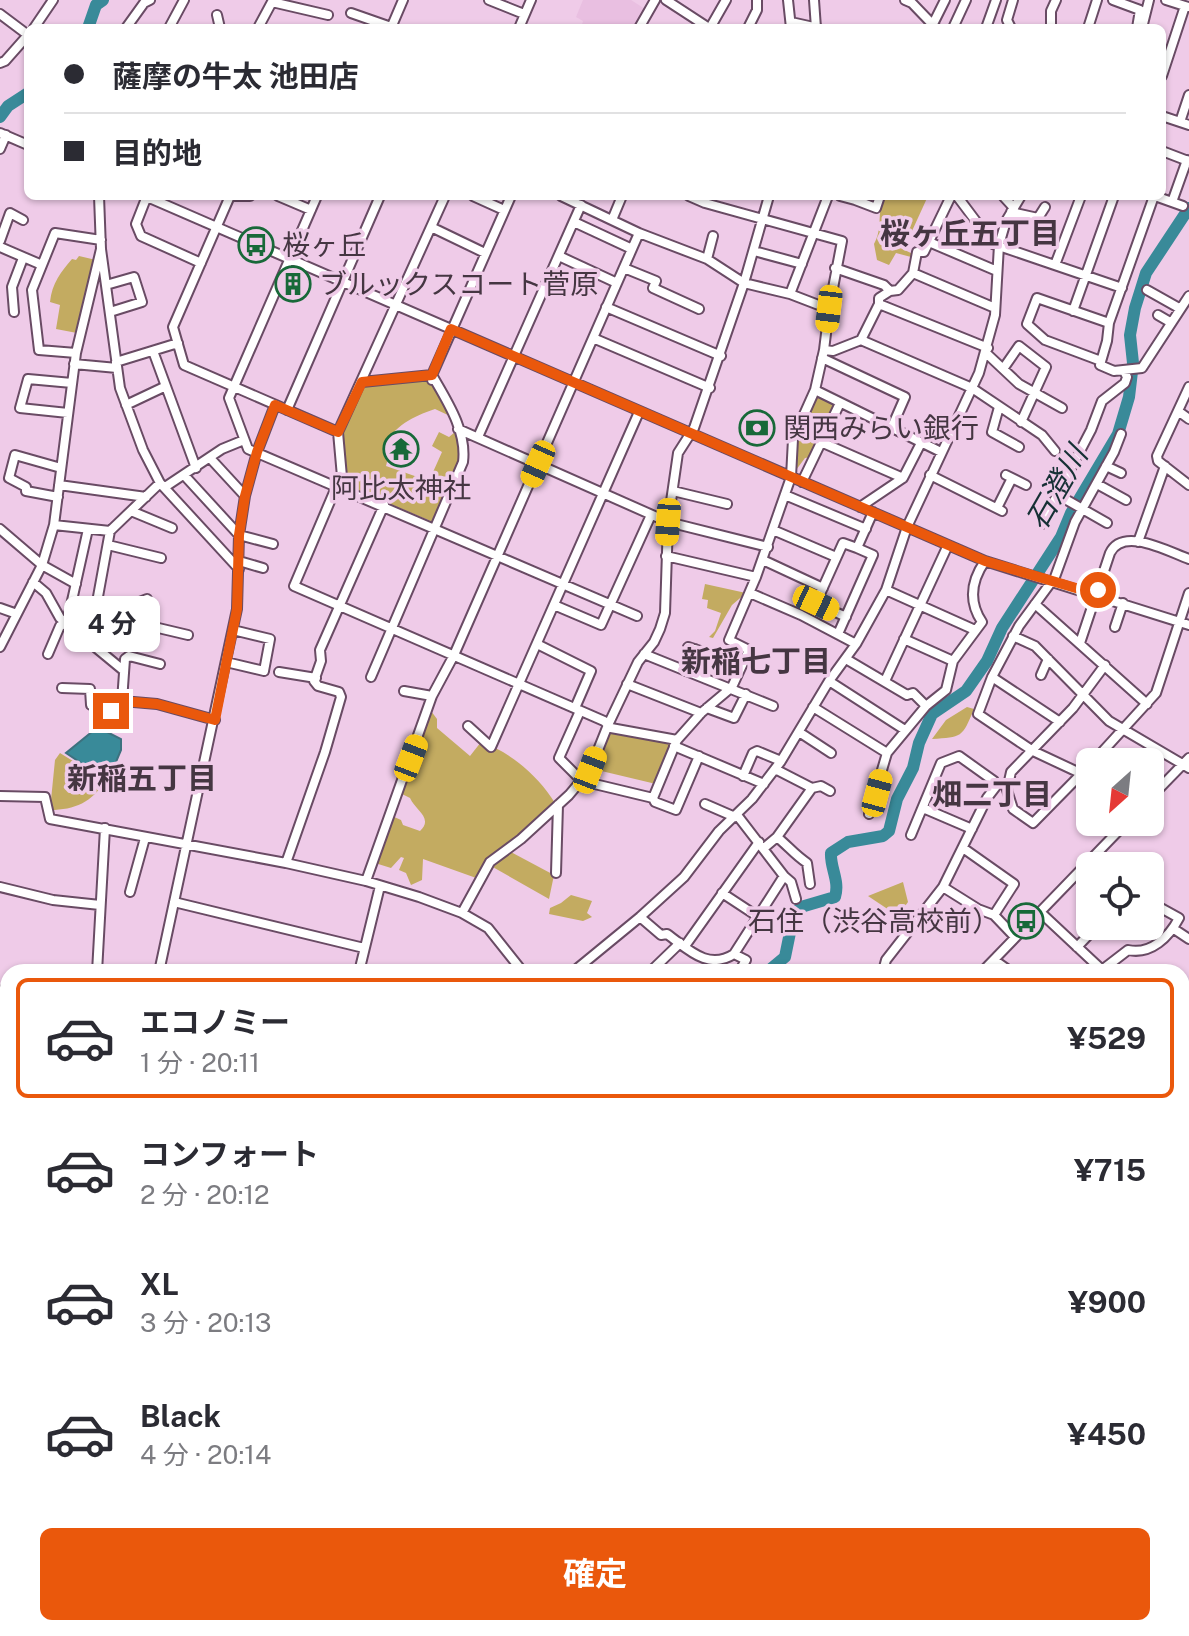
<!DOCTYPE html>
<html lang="ja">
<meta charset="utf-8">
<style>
:root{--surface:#fff;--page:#f7f7f7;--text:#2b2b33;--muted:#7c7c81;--line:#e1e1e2;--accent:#ea580c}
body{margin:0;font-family:"Public Sans","Noto Sans JP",sans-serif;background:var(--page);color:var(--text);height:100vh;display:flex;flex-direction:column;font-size:30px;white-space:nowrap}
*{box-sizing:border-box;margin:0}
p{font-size:26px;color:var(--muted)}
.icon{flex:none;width:44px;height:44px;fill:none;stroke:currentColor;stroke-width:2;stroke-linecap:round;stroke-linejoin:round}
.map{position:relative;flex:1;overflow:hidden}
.side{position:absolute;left:0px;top:964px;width:1190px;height:672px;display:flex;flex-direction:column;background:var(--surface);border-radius:24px 24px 0 0;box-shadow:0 2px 6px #0004}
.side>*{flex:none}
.hud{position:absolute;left:24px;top:24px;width:1142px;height:176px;border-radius:12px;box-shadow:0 2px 6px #0004;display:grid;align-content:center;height:176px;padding:0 40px;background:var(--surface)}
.needle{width:52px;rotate:207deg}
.buttons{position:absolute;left:1076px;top:748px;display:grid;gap:16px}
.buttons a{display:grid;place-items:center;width:88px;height:88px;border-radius:12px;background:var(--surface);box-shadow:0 2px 6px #0004;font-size:40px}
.end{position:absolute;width:36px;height:36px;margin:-18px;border:10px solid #ea580c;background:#fff;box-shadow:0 0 0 4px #fff}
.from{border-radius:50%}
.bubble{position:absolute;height:56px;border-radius:12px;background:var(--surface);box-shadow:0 2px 6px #0004;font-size:26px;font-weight:700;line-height:56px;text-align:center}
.car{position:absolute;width:24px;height:48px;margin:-24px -12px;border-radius:10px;box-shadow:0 0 6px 2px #0007;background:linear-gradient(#f5c518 24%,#345 0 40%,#f5c518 0 76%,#345 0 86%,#f5c518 0)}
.hud b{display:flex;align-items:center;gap:28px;height:76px;font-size:30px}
.hud b+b{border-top:2px solid var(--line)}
.hud i{width:20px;height:20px;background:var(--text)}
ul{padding:14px 0 0;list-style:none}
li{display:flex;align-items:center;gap:24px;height:120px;margin:0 16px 12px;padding:0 24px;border:4px solid transparent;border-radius:12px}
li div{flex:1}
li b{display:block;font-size:30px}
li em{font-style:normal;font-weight:700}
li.current{border-color:var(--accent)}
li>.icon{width:72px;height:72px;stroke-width:1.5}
.button{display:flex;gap:16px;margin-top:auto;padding:16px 40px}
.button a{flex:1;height:92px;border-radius:12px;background:var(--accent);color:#fff;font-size:32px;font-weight:700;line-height:92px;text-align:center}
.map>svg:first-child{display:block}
.built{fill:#e9bfe1}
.green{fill:#c3ab61}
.water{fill:#398a99;stroke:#3d717f;stroke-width:2}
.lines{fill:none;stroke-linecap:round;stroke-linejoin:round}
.river{stroke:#398a99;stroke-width:12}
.minor-casing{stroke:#694b64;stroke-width:12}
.major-casing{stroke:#fff;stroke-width:14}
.minor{stroke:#fff;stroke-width:8}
.major{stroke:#fddaf7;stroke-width:10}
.route{stroke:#ea580c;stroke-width:10}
.labels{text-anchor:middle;stroke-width:7;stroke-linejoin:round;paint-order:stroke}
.poi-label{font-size:28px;fill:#453642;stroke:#efcbe8;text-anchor:start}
.neighbourhood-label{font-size:30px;font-weight:bold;fill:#453642;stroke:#efcbe8}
.water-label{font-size:30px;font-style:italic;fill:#163035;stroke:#efcbe8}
</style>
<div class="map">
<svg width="1189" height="1636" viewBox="0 0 1189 1636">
<rect width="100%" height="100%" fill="#efcbe8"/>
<path class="built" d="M583,0H631L645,9L634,28H581L583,21L576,17Z"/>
<path class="green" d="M883,196H928L912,231L903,228L894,245L913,254L911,257L896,253L889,265L877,260L874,244C883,228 877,214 883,196Z
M79,256L96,260L77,333L56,329L60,305L50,302C52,283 61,272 72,259L76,260Z
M428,380L434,383L450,416L435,409C412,417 395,425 384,447L388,458L386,466L429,481L442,452L432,446L439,432L449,437L455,432L461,455L433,522L345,485L343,430L365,387Z
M818,394L837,405L812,457L805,458L796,470L798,436Z
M705,584L746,593L732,605L713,638L709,637L715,631L721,613L707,608L708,600L702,599Z
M967,707L974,709C962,738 962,737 932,739L946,720Z
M431,711L437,719V728L470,756L481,742C511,752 539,777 555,803L521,838L488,861L479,879L423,859L422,880L411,885L406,873L399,870L404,858L401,857L391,868L375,863L392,816L401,820L403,825L420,831C434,818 415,810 410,798L402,794Z
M608,731L671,742L673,745L656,784L593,769Z
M60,753L105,781C92,802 75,810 50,810L55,760Z
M509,851L554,875L549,899L491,866Z
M903,882L908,902L898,916L868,896Z
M571,895L592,901L587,913L592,917L583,921L549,914L550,908L561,903Z
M8,1369V1542L0,1549V1370Z
M8,1552V1628H188L192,1636H0V1561Z
M199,1628H317L316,1636H203Z
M490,1628H1027L1031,1636H487Z"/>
<path class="water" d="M103,730L121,739V750L108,781L66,753L93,731Z"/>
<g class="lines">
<path class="river" d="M88,28L96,5L103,0
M0,117L8,106L28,93
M767,972L785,957L794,913L801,907L835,897C840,881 830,868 831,853L848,842L883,836L889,831L897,799L913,768L919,743L932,714L966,691L987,661L1002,628L1061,537L1071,513L1118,434L1129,397L1133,363L1130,335L1135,308L1146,273L1189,208
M194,1628L198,1636"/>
<defs>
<path id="minor" d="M489,0L524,14
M666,0L709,28
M788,0L791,28
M814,0L816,28
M905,0L912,3L936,28
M1113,0L1140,10L1137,28
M1166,0L1188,7
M272,2L328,15
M351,13L391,27
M0,14L28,35
M217,15L220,28
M791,22L818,28
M34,28L53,0
M126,28L144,3L150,0
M169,28L184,0
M258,28L273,0
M391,28L403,0
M519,28L531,0
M639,28L655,0
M710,28L726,0
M748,28L757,10V0
M931,28L945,0
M953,28L966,0
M986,28L996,0
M1011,28L1007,20L1013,0
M1051,28V11L1056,0
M1088,28L1097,0
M1142,28L1149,0
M0,63L5,61L28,35
M1162,76L1185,6
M1162,116L1189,125
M1180,122L1189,95
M0,133L28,145
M0,149L6,135
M1162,151L1188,161
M99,196L101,249L120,388L143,450L160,483L239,569
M145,196L985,561L1189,625
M147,196L136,224L141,236L201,263
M229,196H250
M230,196L173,327L184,365L338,432
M278,196L311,210
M317,196L229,398L248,449L637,616
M473,196L504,210
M689,196L705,203L842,241L829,309
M840,196L855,200L856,196
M957,196L993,244L1122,288
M1003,196L1014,208
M1154,196L1109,323L1107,341L1100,365L1114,371L1142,368L1189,296
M1155,196L1183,206
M855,200L876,208L880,196
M1172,202L1187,160
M1011,212L1038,218L1045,207
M612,220L622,196
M574,222L632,249
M431,227L485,253
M0,241L10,213L23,220
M929,242L997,271
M0,247L42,265
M754,251L802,264
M559,256L617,283
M707,259L713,236
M1055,265L1081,196
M624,268L656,281L653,288L699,309
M835,268L884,285L890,291
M913,273L995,308
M106,285L134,277L142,302L110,312
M1147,290L1179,308
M790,294L828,196
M879,304L988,348
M606,307L721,356
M1073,311L1114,196
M14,312L12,287L23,258
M1158,315L1170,322
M593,338L710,388
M861,340L972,388L1042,435L1055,451
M824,350L833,351L861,340L879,304V298L890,291L898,290L913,273L917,252H924L951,196
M153,351L196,468
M76,353L39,350L32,290L55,233L101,240
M986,353L1019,384L1062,408
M822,358L905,397L891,429
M1101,361L1045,340L1027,324L1037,298L1109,323
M116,362L178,343
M74,364L117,368
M1003,369L1019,346L1046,367L1021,422
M362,382L432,375V380
M1189,387L1157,456L1158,461L1189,485
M815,390L941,452
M126,405L164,387
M999,407L992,432L1019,447
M287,410L380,196
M1178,411L1189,419
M68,413L20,408L28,379L72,383
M458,429L668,522L768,547
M478,437L581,205
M821,442L903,478
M210,458L245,496
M1106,466L1121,473
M184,475L239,535L273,544
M930,475L1002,511
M1006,475L1026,485
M802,482L840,403
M1097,484L1126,500
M59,485L146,497
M337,485L294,586L604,721L611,728L677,740
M165,487L222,449L244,440
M343,488L338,432L445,196
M673,491L727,504
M785,495L866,529
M1058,495L1107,523
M58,497L26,491V487L9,478L15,455L61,468
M860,507L903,478L921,443
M997,508L1012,478
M131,511L172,528
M1042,524L1091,430L1102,401L1125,383L1127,377L1124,371
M54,525L110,531L160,483
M0,529L42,565L76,584
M773,530L836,557
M1138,542L1165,466
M108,545L161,558
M666,556L756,577
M763,560L823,588
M239,561L263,568
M33,582L46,593L60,618L123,670
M886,590L975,630
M750,593L801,615L856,644
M1035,604L1147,704
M554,605L601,625L651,515
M0,608L17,614
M95,613L188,635
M846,617L816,603L843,543L857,548
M125,620L129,606L147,599
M1115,627L1123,603
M838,634L873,555L857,548L873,512
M1013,636L1035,646L1109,721L1189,768
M904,639L953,661
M87,640L95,613L110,531
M1080,643L1110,553C1123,526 1169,552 1189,559
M537,644L591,671L575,708
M0,647L42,565L54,525L76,353L101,249
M688,647L709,654
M48,654L60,626L67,623L88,529
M644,654L773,706
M226,662L264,671L270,639L233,630
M688,670L695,649
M279,672L316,678
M1041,675L1048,659
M371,677L463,462C467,431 447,401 432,375L511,196
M992,677L1060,722
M829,681L905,730
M885,681L948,545
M627,684L701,713
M62,688L90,689L91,705L111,711L122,701L157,704L215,720
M404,691L432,696
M122,701L125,659L129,656L160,664
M926,706L946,690L953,661L982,622C968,601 971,581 985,561
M813,707L887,753L926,706L913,693L907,695L846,659
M707,708L734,718L746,694
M580,711L559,758L582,781L653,798
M468,726L491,747L639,412
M799,732L831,753
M674,746L764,784
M699,756L676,810L655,802L653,798L677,740L701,713L732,687L749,650L729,640L756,577L791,477L793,439L815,390L824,350L829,309L790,294L744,283L769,196
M1093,762L1156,693L1189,593
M1090,765L1033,823L1013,809L1007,790L1011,772L1073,708L1105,665
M775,769L812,788
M743,776L753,753L757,751L781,761
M1090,782L1082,774L1033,751L978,714L992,677L1019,626L1055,577L1075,522L1114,452L1121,434
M0,796L45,797L50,819L286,863L366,881L419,897L462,913L488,928L523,972
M1150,798L1189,758
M705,804L735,817
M923,808L972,829
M869,814L887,753
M777,837C788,846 795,855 807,863L810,884
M764,848L777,837L812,788L821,786L830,791
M963,848L1014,884L994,915
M286,863L325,752L341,697L339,692L318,686L314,681L321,661L320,650L384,505
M556,873L558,805
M784,876L791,882L796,899
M366,881L432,696L454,655L639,233
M0,887L53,900L100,905
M943,887L978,909L994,915L1015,937
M130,892L145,838
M722,893L757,916
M174,902L364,948
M1040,912L1102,970L1128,950C1151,955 1169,937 1179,918L1150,902
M462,913L490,862L521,839L569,795L590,770L608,725L638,662L654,642L660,629L665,613L668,522L678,453L694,428L744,283L707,259L639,233L561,196
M640,917L661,935L667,934C688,949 708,971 734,954L746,960L739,972
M1174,929L1189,939
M685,946L759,842
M1077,947L1097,926
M734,954L784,876L737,815
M994,960L1011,972
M883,971L886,960L943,887L987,798L997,785L994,781L959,756L941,763L911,835
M97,972L105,828
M159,972L237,609L239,535L245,496L257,452L275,405
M359,972L380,886
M573,972L640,917L684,877L719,831L752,799L781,761L829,681L856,644L886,590L907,527L979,373L995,315L999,245L1006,221L1021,196
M650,972L680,943
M982,972L1127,822
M0,991L8,989
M1182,1046L1189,1037
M1186,1119L1189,1107
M0,1165L8,1167
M0,1213L8,1204
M1182,1221L1189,1222
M0,1241L4,1249L0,1263
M1182,1286L1189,1290
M1182,1437L1189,1442
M1182,1472L1189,1470
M1182,1502L1189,1503
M1182,1524L1189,1526
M454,1636L468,1628
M482,1636L486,1628"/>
<path id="major" d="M0,1063L8,1067
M1182,1572L1189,1574"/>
</defs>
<use href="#minor" class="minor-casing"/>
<use href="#major" class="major-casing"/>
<use href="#minor" class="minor"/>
<use href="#major" class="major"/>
</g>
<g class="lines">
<path class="route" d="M111,711L122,701L157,704L215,720L237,609L239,535L245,496L257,452L275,405L338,432L362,382L432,375L451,329L985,561L1096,594L1098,590"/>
</g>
<defs>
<symbol id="bus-ring" viewBox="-11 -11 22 22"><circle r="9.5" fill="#efcbe8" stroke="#186939" stroke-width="1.5"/><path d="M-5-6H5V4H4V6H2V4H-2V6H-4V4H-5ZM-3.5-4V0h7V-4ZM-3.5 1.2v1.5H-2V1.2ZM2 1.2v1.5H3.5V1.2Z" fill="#186939"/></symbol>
<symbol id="building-ring" viewBox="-11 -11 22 22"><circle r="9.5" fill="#efcbe8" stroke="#186939" stroke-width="1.5"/><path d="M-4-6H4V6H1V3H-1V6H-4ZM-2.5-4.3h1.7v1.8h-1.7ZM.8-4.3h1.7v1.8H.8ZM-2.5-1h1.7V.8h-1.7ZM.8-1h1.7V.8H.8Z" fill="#186939"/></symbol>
<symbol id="bank-ring" viewBox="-11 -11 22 22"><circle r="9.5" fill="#efcbe8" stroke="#186939" stroke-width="1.5"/><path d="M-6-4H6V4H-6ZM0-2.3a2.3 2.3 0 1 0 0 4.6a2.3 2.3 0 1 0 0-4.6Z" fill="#186939"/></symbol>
<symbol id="temple-ring" viewBox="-11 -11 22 22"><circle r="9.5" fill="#efcbe8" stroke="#186939" stroke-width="1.5"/><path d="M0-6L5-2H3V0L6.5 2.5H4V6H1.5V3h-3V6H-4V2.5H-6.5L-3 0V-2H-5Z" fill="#186939"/></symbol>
</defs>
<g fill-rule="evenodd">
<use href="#bus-ring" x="236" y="225" width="40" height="40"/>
<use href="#building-ring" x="273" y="264" width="40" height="40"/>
<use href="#bank-ring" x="737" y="408" width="40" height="40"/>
<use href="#temple-ring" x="381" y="429" width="40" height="40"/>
<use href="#bus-ring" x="1006" y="901" width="40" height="40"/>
</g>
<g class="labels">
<g class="poi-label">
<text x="282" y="255">桜ヶ丘</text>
<text x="319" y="294">ブルックスコート菅原</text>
<text x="783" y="438">関西みらい銀行</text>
<text x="401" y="498" text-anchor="middle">阿比太神社</text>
<text x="1000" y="931" text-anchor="end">石住（渋谷高校前）</text>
</g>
<g class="neighbourhood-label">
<text x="970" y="244">桜ヶ丘五丁目</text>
<text x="756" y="672">新稲七丁目</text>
<text x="142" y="789">新稲五丁目</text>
<text x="992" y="805">畑二丁目</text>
</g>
<g class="water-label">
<text transform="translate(1057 488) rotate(-60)" y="10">石澄川</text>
</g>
</g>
</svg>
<div class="buttons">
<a><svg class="needle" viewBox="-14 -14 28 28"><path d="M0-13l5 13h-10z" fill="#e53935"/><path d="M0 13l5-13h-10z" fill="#7c7c81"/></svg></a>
<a><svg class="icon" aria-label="locate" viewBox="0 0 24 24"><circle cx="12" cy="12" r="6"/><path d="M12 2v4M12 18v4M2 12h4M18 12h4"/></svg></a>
</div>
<i class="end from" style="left:1098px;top:590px"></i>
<i class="end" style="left:111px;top:711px"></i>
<div class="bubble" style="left:64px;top:596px;width:96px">4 分</div>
<i class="car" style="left:829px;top:309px;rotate:187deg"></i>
<i class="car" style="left:538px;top:464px;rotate:204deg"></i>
<i class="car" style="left:668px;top:522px;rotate:184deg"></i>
<i class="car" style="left:816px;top:603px;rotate:115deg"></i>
<i class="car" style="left:411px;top:758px;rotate:21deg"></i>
<i class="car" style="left:590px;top:770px;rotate:21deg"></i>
<i class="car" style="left:877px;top:793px;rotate:15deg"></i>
<div class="hud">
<b><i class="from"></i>薩摩の牛太 池田店</b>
<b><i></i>目的地</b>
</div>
<section class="side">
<ul>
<li class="current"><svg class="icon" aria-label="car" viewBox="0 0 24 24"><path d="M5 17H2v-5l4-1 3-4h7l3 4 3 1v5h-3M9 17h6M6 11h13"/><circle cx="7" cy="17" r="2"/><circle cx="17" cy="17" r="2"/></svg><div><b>エコノミー</b><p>1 分 · 20:11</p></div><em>¥529</em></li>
<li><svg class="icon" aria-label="car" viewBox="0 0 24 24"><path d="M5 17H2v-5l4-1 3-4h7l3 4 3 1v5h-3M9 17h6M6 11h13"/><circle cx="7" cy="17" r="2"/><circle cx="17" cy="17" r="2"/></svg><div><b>コンフォート</b><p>2 分 · 20:12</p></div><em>¥715</em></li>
<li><svg class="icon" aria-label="car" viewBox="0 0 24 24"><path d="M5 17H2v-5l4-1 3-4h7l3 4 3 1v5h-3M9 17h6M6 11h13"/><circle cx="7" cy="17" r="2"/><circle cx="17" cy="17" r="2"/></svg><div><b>XL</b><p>3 分 · 20:13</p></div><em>¥900</em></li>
<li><svg class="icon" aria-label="car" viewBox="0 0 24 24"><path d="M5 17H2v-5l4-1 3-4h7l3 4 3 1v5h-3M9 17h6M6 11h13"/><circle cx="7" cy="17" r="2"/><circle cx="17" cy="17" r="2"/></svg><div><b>Black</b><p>4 分 · 20:14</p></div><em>¥450</em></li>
</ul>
<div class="button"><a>確定</a></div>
</section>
</div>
